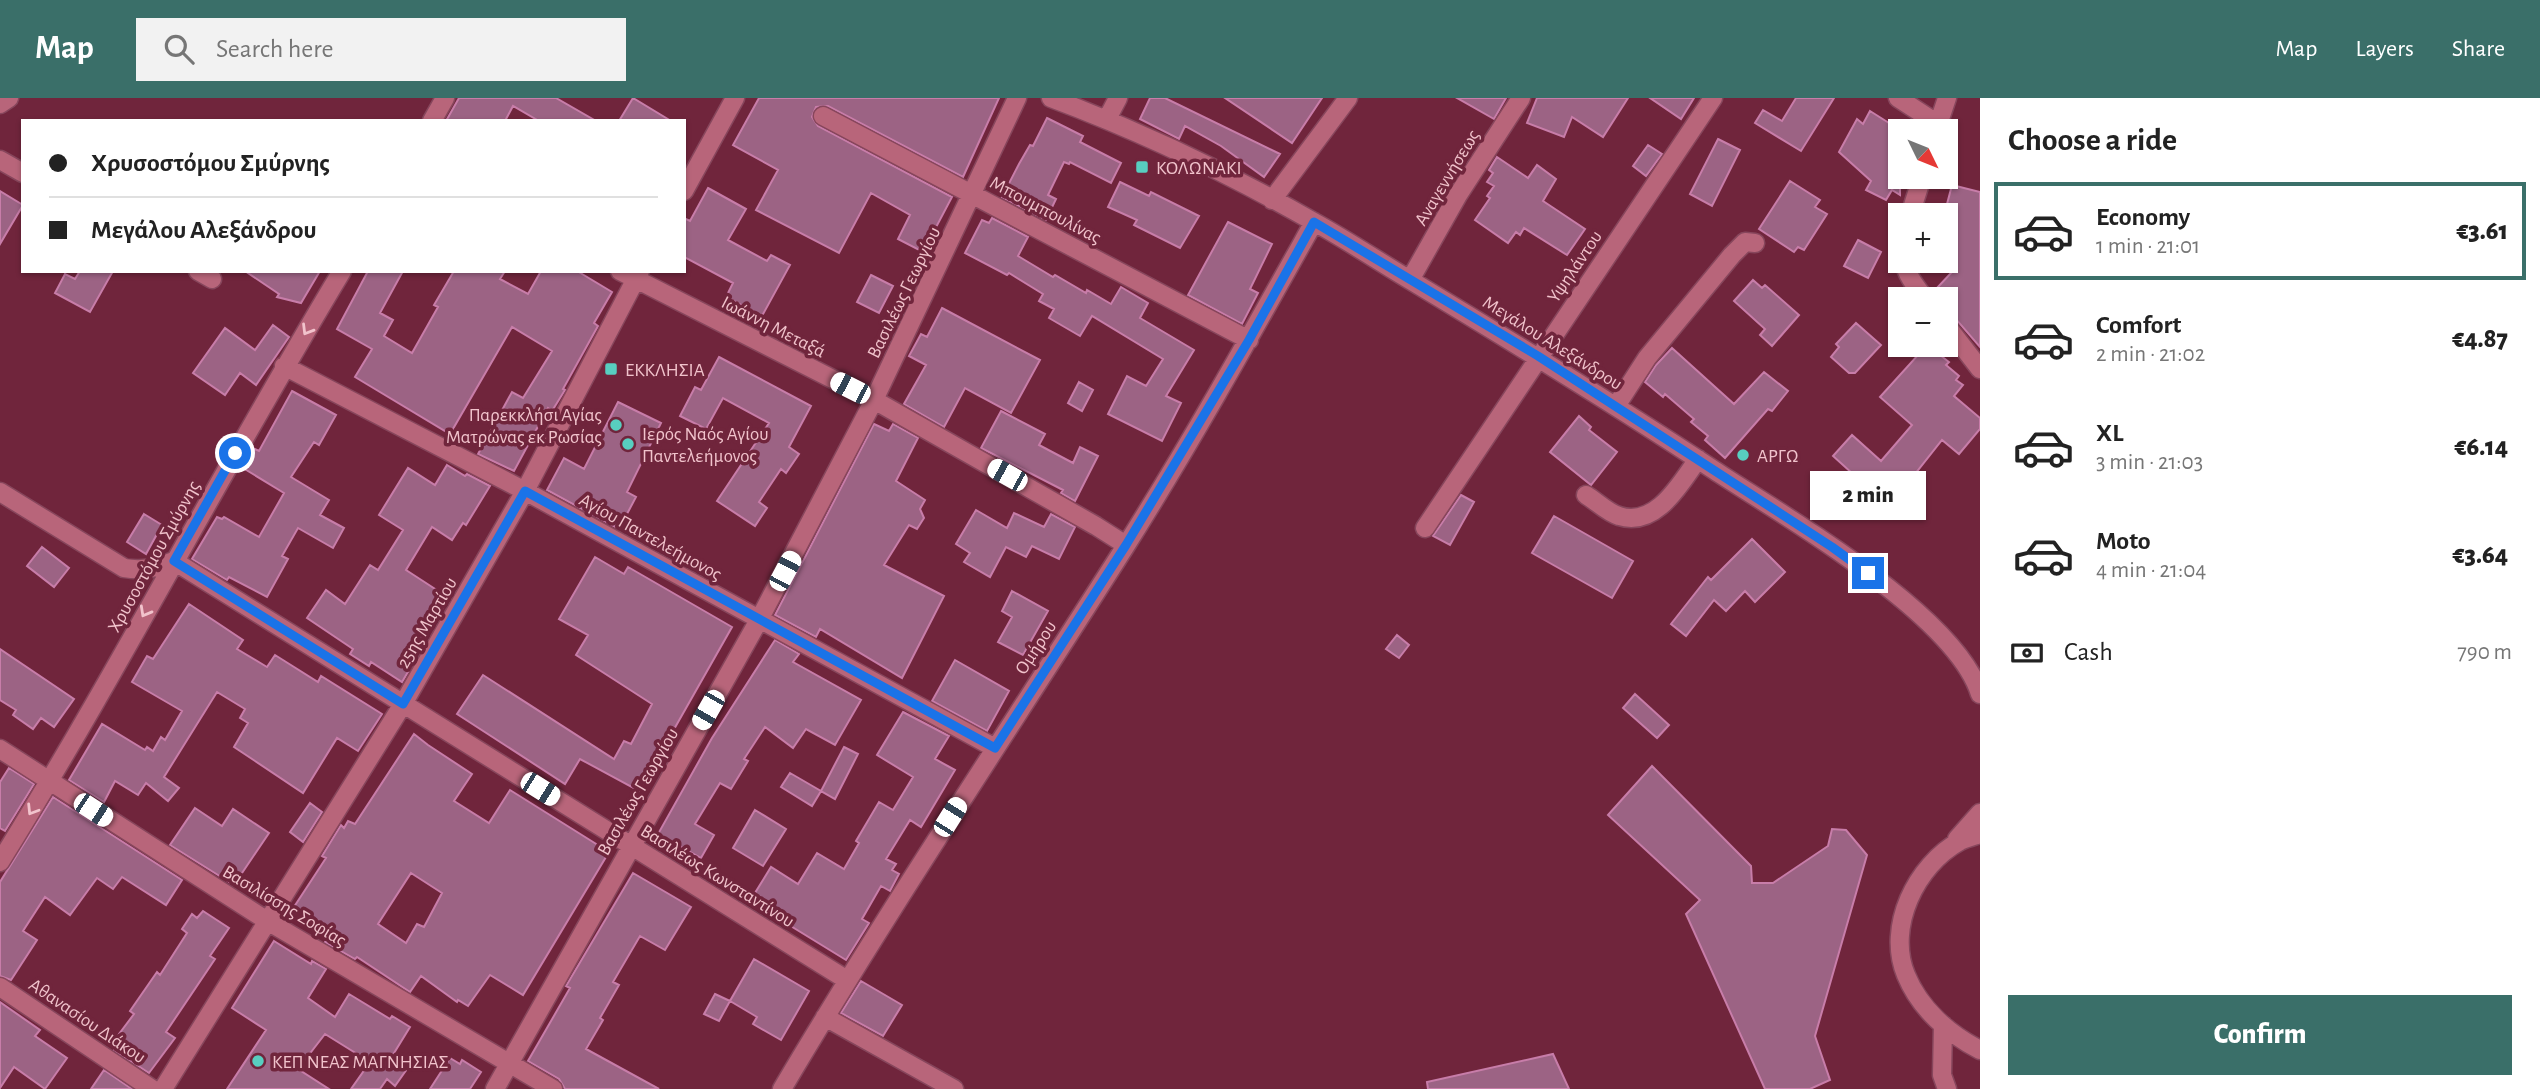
<!DOCTYPE html>
<meta charset="utf-8">
<style>
:root{--surface:#fff;--page:#f2f2f2;--text:#222;--muted:#767676;--line:#e0e0e0;--accent:#3a6f69}
body{margin:0;font-family:"Alegreya Sans",sans-serif;background:var(--page);color:var(--text);height:100vh;display:flex;flex-direction:column;font-size:26px;white-space:nowrap}
*{box-sizing:border-box;margin:0}
p{font-size:23px;color:var(--muted)}
.icon{flex:none;width:38px;height:38px;fill:none;stroke:currentColor;stroke-width:2;stroke-linecap:round;stroke-linejoin:round}
.map{position:relative;flex:1;overflow:hidden}
.panel{display:flex;flex-direction:column;background:var(--surface);width:560px}
.panel>*{flex:none}
.top-card{position:absolute;left:21px;top:21px;width:665px;height:154px;border-radius:0px;box-shadow:0 2px 5px #0004;display:grid;align-content:center;height:154px;padding:0 28px;background:var(--surface)}
.needle{width:46px;rotate:133deg}
.controls{position:absolute;left:1888px;top:21px;display:grid;gap:14px}
.controls a{display:grid;place-items:center;width:70px;height:70px;border-radius:0px;background:var(--surface);box-shadow:0 2px 5px #0004;font-size:35px}
.end{position:absolute;width:32px;height:32px;margin:-16px;border:9px solid #1a73e8;background:#fff;box-shadow:0 0 0 4px #fff}
.from{border-radius:50%}
.bubble{position:absolute;height:49px;border-radius:0px;background:var(--surface);box-shadow:0 2px 5px #0004;font-size:23px;font-weight:800;line-height:49px;text-align:center}
.car{position:absolute;width:21px;height:42px;margin:-21px -10px;border-radius:9px;box-shadow:0 0 5px 2px #0007;background:linear-gradient(#fff 24%,#345 0 40%,#fff 0 76%,#345 0 86%,#fff 0)}
.top-card b{display:flex;align-items:center;gap:24px;height:66px;font-size:26px}
.top-card b+b{border-top:2px solid var(--line)}
.top-card i{width:18px;height:18px;background:var(--text)}
ul{padding:0;list-style:none}
li{display:flex;align-items:center;gap:21px;height:98px;margin:0 14px 10px;padding:0 14px;border:4px solid transparent;border-radius:0px}
li div{flex:1}
li b{display:block;font-size:26px}
li em{font-style:normal;font-weight:800}
li.selected{border-color:var(--accent)}
li>.icon{width:63px;height:63px;stroke-width:1.5}
h2{padding:0 28px;font-size:32px;line-height:84px}
.pay{display:flex;align-items:center;gap:18px;height:77px;padding:0 28px;font-size:26px}
.pay p{margin-inline-start:auto}
.cta{display:flex;gap:14px;margin-top:auto;padding:14px 28px}
.cta a{flex:1;height:80px;border-radius:0px;background:var(--accent);color:#fff;font-size:28px;font-weight:800;line-height:80px;text-align:center}
header{display:flex;align-items:center;gap:42px;box-sizing:border-box;height:98px;padding:0 35px;background:var(--accent);color:#fff}
header strong{font-size:33px}
nav{display:flex;gap:38px;margin-inline-start:auto;font-size:24px}
.search{width:490px;height:63px;background:var(--page);display:flex;align-items:center;gap:18px;box-sizing:border-box;padding:0 24px;border-radius:0px;color:var(--muted);font-size:26px}
main{display:flex;flex:1;min-height:0}
.map>svg:first-child{display:block}
.building{fill:#9c6384;stroke:#c87da9;stroke-width:2;fill-rule:evenodd}
.lines{fill:none;stroke-linecap:round;stroke-linejoin:round}
.minor-casing{stroke:#87465c;stroke-width:21}
.minor{stroke:#b8657a;stroke-width:18}
.oneway{stroke:#f1c3cc}
.route{stroke:#1a73e8;stroke-width:9}
.poi-dot{fill:#58cec0;stroke:#70253c;stroke-width:2.5}
.labels{text-anchor:middle;stroke-width:7;stroke-linejoin:round;paint-order:stroke}
.poi-label{font-size:19px;fill:#f1c3cc;stroke:#70253c;text-anchor:start}
.street-label{font-size:19px;fill:#f1c3cc;stroke:#70253c}
</style>
<header>
<strong>Map</strong>
<div class="search"><svg class="icon" aria-label="search" viewBox="0 0 24 24"><circle cx="10" cy="10" r="6"/><path d="M15 15l6 6"/></svg>Search here</div>
<nav><a>Map</a><a>Layers</a><a>Share</a></nav>
</header>
<main>
<div class="map">
<svg width="1980" height="991" viewBox="0 0 1980 991">
<rect width="100%" height="100%" fill="#70253c"/>
<path class="building" d="M459,0H556L596,23H539L513,8L505,23H446Z
M633,0L671,23H619Z
M759,0H999L963,79L828,8L816,9L812,19L818,28L952,99L923,154L898,141L910,117L871,95L839,155L756,112L778,72L733,47Z
M1150,0H1165L1280,56L1264,79L1221,48L1185,28L1179,41L1140,21Z
M1225,0H1322L1292,45Z
M1457,0H1506L1494,21Z
M1537,0H1628L1603,39L1572,19L1564,39L1527,25Z
M1650,0H1694L1681,21Z
M1796,0H1834L1801,53L1755,25L1763,12L1782,23Z
M1870,13L1900,32V97L1892,92L1886,102L1866,92L1871,83L1839,54L1857,21L1863,26Z
M1047,20L1083,38L1080,44L1121,65L1111,85L1070,64L1069,66L1064,64L1048,97L1056,101L1046,122L1002,99L1019,66L1030,47L1033,48Z
M1718,41L1740,52L1712,108L1690,96Z
M1648,47L1662,56L1646,78L1633,68Z
M1497,59L1528,80L1537,67L1556,81L1543,103L1585,131L1567,157L1524,130L1520,137L1516,134L1508,145L1475,122L1490,100L1487,98L1494,88L1487,84L1493,75L1489,72Z
M1790,83L1820,102L1815,109L1827,116L1804,152L1798,149L1794,154L1759,131Z
M1120,84L1149,98L1151,94L1199,118L1180,150L1134,127L1137,122L1108,109Z
M1952,87L1980,94V249L1955,220L1947,216L1951,212L1946,208V201L1936,199L1940,195L1936,191L1952,174L1946,172V110Z
M708,90L746,111L728,142L767,163L771,157L790,167L762,218L726,199L733,185L684,159V120L690,123Z
M0,93L23,107L0,146Z
M992,120L1028,139L1018,158L1053,179L1055,177L1086,195L1087,192L1111,206L1121,189L1148,205L1140,220L1194,252L1166,298L1181,305L1162,343L1108,316L1127,278L1146,288L1163,261L1092,218L1080,238L1049,220L1054,211L1039,203L1043,196L1009,175L1007,177L965,155L982,122L989,125Z
M1228,124L1272,146L1250,191L1258,195L1242,226L1188,197Z
M1858,142L1881,154L1868,180L1844,168Z
M80,173H113L90,214L55,195L65,176L75,181Z
M245,173H320L301,205L277,199L279,196Z
M368,173H403L380,215L393,222L384,238L412,255L438,209L434,207L454,173H505L500,181L528,196L541,173H577L612,194L594,225L598,228L563,291L565,292L552,313L548,310L514,373L478,356L512,294L523,300L552,253L512,229L450,336L355,279L372,251L337,231Z
M871,177L893,188L879,215L857,204Z
M1753,182L1762,190L1765,187L1799,217L1772,248L1760,237L1765,231L1734,203Z
M942,210L1040,262L1011,315L965,290L944,329L904,306L926,267L909,258L921,236L927,239Z
M1856,225L1881,247L1855,275H1849L1831,259L1839,249L1836,246Z
M273,227L289,239L256,287L240,275L225,297L193,275L225,230L255,252Z
M1927,247L1949,264L1946,267L1959,278L1956,282L1963,287L1954,298L1980,320V331L1959,356L1942,342L1907,386L1903,383L1885,405L1833,358L1852,337L1881,363L1912,327L1880,299Z
M1672,250L1734,306L1764,274L1788,293L1772,313L1768,311L1725,360L1705,342L1708,338L1691,324L1694,321L1665,296L1663,299L1645,284L1656,267Z
M719,259L811,308L789,349L799,356L786,375L781,371L759,404L767,410L755,428L717,403L769,325L723,300L706,331L680,318L695,289L701,292Z
M1079,284L1093,292L1082,313L1068,305Z
M292,293L336,317L319,347L314,344L291,379L329,402L320,417L344,430L333,450L298,430L282,458L288,461L267,499L229,479L227,482L192,461L217,419L222,421L224,419L259,439L284,395L243,370L255,351L259,353Z
M618,304L661,325L627,394L636,399L619,431L547,392L564,360L584,371Z
M1001,313L1045,336L1039,347L1073,365L1080,349L1098,358L1075,403L1061,395L1063,392L981,350Z
M1579,318L1591,329L1589,332L1617,354L1591,387L1550,354Z
M874,326L889,333L893,326L918,340L896,383L925,402L920,411L924,420L917,431L909,427L884,467L944,498L902,580L820,531L816,539L775,517Z
M447,367L465,378L467,376L490,388L466,427L463,425L452,442L432,429L406,472L449,500L421,545L424,547L402,584L371,564L369,568L350,556L353,551L307,520L326,492L345,506L370,467L378,472L403,432L379,417L408,370L435,387Z
M1461,397L1474,404L1450,447L1433,438Z
M976,412L1007,430L1014,415L1044,429L1051,416L1075,429L1059,461L1032,448L1026,459L1006,449L990,479L964,464L970,455L956,446Z
M144,416L162,427L146,456L127,444Z
M1554,418L1633,463L1612,500L1532,455Z
M1752,441L1785,474L1755,504L1745,493L1726,513L1714,502L1686,538L1671,526L1708,479L1711,482Z
M42,449L69,470L54,489L27,468Z
M595,459L624,476L628,469L732,529L639,693L580,661L565,686L457,616L483,577L614,661L624,643L631,646L652,606L576,557L588,537L559,521Z
M1012,493L1048,513L1023,557L998,544L1012,519L1002,513Z
M189,506L243,542L237,551L267,569L275,557L318,584L321,578L382,616L358,653L337,640L303,695L234,649L248,625L240,620L245,611L217,594L164,679L179,690L168,703L146,685L138,697L115,683L104,704L69,682L102,626L145,652L147,649L153,653L161,639L165,642L182,613L132,584L147,558L153,561Z
M1397,537L1409,547L1399,560L1386,551Z
M775,542L799,556L793,564L861,602L835,647L806,631L793,650L765,629L744,661L748,663L731,691L720,685L695,726L714,737L701,760L658,736L712,640Z
M0,551L74,601L54,629L41,620L33,631L13,617L16,612L0,602Z
M955,562L1009,593L987,633L932,603Z
M1635,596L1669,627L1657,640L1623,610Z
M903,614L949,638L935,661L955,672L921,729L910,722L886,761L896,766L892,772L899,776L890,793L881,788L862,821L869,825L846,862L750,803L771,769L798,786L817,755L844,771L859,745L856,743L879,704L893,712L913,679L877,657Z
M414,636L428,647L472,676L454,703L489,725L510,692L609,754L523,897L490,877L468,908L458,902L457,904L421,878L410,894L357,859L355,861L325,844L331,833L294,809L326,760L322,758L341,727L344,730L348,723L355,726ZM411,775L442,795L424,829L417,826L406,845L378,826Z
M844,649L858,656L835,701L821,693Z
M1652,668L1751,768L1752,785H1773L1828,748L1832,731L1846,732L1867,757L1815,938L1830,982L1810,991H1765L1686,816L1700,802L1608,717Z
M9,670L34,686L5,733L0,730V684Z
M790,675L821,693L812,708L781,689Z
M53,699L182,782L166,807L122,779L113,791L97,780L70,817L45,799L23,833L37,842L11,882L0,878V784Z
M310,705L322,714L303,744L290,734Z
M195,710L222,728L233,711L269,735L234,787L170,747Z
M755,712L786,731L763,768L733,750Z
M633,775L691,809L665,852L640,838L613,884L619,887L600,920L603,922L586,951L659,991H565L559,981L528,963L570,890L566,888Z
M203,813L229,830L210,858L215,861L166,934L175,940L149,975L114,952L118,948L113,944L134,916L130,913L157,874L160,877L187,835L182,831L192,816L197,820Z
M274,843L311,866L312,863L326,871L308,900L335,919L349,896L390,921L392,918L410,929L391,960L407,971L395,988L387,981L380,991H351L370,964L325,936L298,971L329,991H227L266,932L232,910Z
M754,861L809,893L781,942L753,926L757,919L730,903Z
M861,883L902,907L883,938L841,915Z
M715,896L730,903L719,923L704,916Z
M0,904L40,932L35,938L67,960L45,991L14,969L0,990Z
M1553,956L1569,991H1428L1427,984Z
M450,960L460,966L462,962L481,974L470,991H430Z
M104,972L132,991H91Z"/>
<g class="lines">
<defs>
<path id="minor" d="M1051,0C1142,34 1230,76 1314,124C1347,142 1378,163 1410,182C1513,244 1614,306 1714,372C1785,419 1955,516 1980,596
M1898,0L1938,26
M0,6L9,0
M823,18L1249,242
M1107,21L1118,0
M432,23L445,0
M1936,33L1947,0
M0,62L23,75
M684,93L735,0
M1272,102L1348,0
M1910,117L1922,79
M1904,163C1906,177 1917,190 1925,201
M198,173L212,181
M620,173L874,302L1096,428L1126,447
M1410,182L1458,97L1521,0
M1946,227L1980,271
M284,268L525,393L995,650
M1616,308L1647,260L1732,157L1745,144L1755,145
M0,394L124,470C143,473 156,470 174,463L847,882
M1586,397C1596,403 1608,415 1619,418C1656,430 1680,386 1698,361
M1425,430L1713,0
M0,651L269,824L553,991
M1980,736C1974,738 1966,740 1960,743C1916,767 1886,829 1906,877C1920,911 1949,936 1980,952
M1957,741L1980,715
M0,764C120,571 224,368 342,173
M0,889L152,991
M825,919L954,991
M1943,927L1942,977L1947,991
M163,991L403,606L525,393L640,173
M495,991L759,522L874,302L1017,0
M782,991C891,807 1010,630 1125,449C1192,343 1253,233 1314,124"/>
</defs>
<use href="#minor" class="minor-casing"/>
<use href="#minor" class="minor"/>
</g>
<defs><path id="oneway-chevron" d="M-2-3.5L2.5 0L-2 3.5" fill="none" stroke-width="1.6" stroke-linecap="round" stroke-linejoin="round" transform="scale(1.75)"/></defs>
<g class="oneway">
<use href="#oneway-chevron" transform="translate(307 232) rotate(121)"/>
<use href="#oneway-chevron" transform="translate(145 514) rotate(119)"/>
<use href="#oneway-chevron" transform="translate(32 712) rotate(122)"/>
</g>
<g class="lines">
<path class="route" d="M235,355L174,463L403,606L525,393L995,650L1126,447L1249,242L1314,124L1538,258L1832,449L1868,475"/>
</g>
<g class="poi-dot">
<rect x="1135" y="62" width="14" height="14" rx="3.5"/>
<rect x="604" y="264" width="14" height="14" rx="3.5"/>
<circle cx="616" cy="327" r="7"/>
<circle cx="628" cy="346" r="7"/>
<circle cx="1743" cy="357" r="7"/>
<circle cx="258" cy="963" r="7"/>
</g>
<g class="labels">
<g class="poi-label">
<text x="1156" y="76">ΚΟΛΩΝΑΚΙ</text>
<text x="625" y="278">ΕΚΚΛΗΣΙΑ</text>
<text x="602" y="323" text-anchor="end">Παρεκκλήσι Αγίας<tspan x="602" dy="22">Ματρώνας εκ Ρωσίας</tspan></text>
<text x="642" y="342">Ιερός Ναός Αγίου<tspan x="642" dy="22">Παντελεήμονος</tspan></text>
<text x="1757" y="364">ΑΡΓΩ</text>
<text x="272" y="970">ΚΕΠ ΝΕΑΣ ΜΑΓΝΗΣΙΑΣ</text>
</g>
<g class="street-label">
<text transform="translate(1446 79) rotate(-59)" y="7">Αναγεννήσεως</text>
<text transform="translate(1046 111) rotate(28)" y="7">Μπουμπουλίνας</text>
<text transform="translate(1574 168) rotate(-56)" y="7">Υψηλάντου</text>
<text transform="translate(903 194) rotate(-64)" y="7">Βασιλέως Γεωργίου</text>
<text transform="translate(774 228) rotate(27)" y="7">Ιωάννη Μεταξά</text>
<text transform="translate(1553 244) rotate(32)" y="7">Μεγάλου Αλεξάνδρου</text>
<text transform="translate(651 438) rotate(29)" y="7">Αγίου Παντελεήμονος</text>
<text transform="translate(153 458) rotate(-61)" y="7">Χρυσοστόμου Σμύρνης</text>
<text transform="translate(426 524) rotate(-60)" y="7">25ης Μαρτίου</text>
<text transform="translate(1035 549) rotate(-57)" y="7">Ομήρου</text>
<text transform="translate(637 693) rotate(-60)" y="7">Βασιλέως Γεωργίου</text>
<text transform="translate(718 777) rotate(32)" y="7">Βασιλέως Κωνσταντίνου</text>
<text transform="translate(285 807) rotate(31)" y="7">Βασιλίσσης Σοφίας</text>
<text transform="translate(88 922) rotate(34)" y="7">Αθανασίου Διάκου</text>
</g>
</g>
</svg>
<div class="controls">
<a><svg class="needle" viewBox="-14 -14 28 28"><path d="M0-13l5 13h-10z" fill="#e53935"/><path d="M0 13l5-13h-10z" fill="#767676"/></svg></a>
<a>+</a>
<a>−</a>
</div>
<i class="end from" style="left:235px;top:355px"></i>
<i class="end" style="left:1868px;top:475px"></i>
<div class="bubble" style="left:1810px;top:373px;width:116px">2 min</div>
<i class="car" style="left:850px;top:290px;rotate:297deg"></i>
<i class="car" style="left:1007px;top:377px;rotate:299deg"></i>
<i class="car" style="left:785px;top:473px;rotate:28deg"></i>
<i class="car" style="left:708px;top:612px;rotate:210deg"></i>
<i class="car" style="left:540px;top:691px;rotate:122deg"></i>
<i class="car" style="left:93px;top:712px;rotate:123deg"></i>
<i class="car" style="left:950px;top:719px;rotate:32deg"></i>
<div class="top-card">
<b><i class="from"></i>Χρυσοστόμου Σμύρνης</b>
<b><i></i>Μεγάλου Αλεξάνδρου</b>
</div>
</div>
<section class="panel">
<h2>Choose a ride</h2>
<ul>
<li class="selected"><svg class="icon" aria-label="car" viewBox="0 0 24 24"><path d="M5 17H2v-5l4-1 3-4h7l3 4 3 1v5h-3M9 17h6M6 11h13"/><circle cx="7" cy="17" r="2"/><circle cx="17" cy="17" r="2"/></svg><div><b>Economy</b><p>1 min · 21:01</p></div><em>€3.61</em></li>
<li><svg class="icon" aria-label="car" viewBox="0 0 24 24"><path d="M5 17H2v-5l4-1 3-4h7l3 4 3 1v5h-3M9 17h6M6 11h13"/><circle cx="7" cy="17" r="2"/><circle cx="17" cy="17" r="2"/></svg><div><b>Comfort</b><p>2 min · 21:02</p></div><em>€4.87</em></li>
<li><svg class="icon" aria-label="car" viewBox="0 0 24 24"><path d="M5 17H2v-5l4-1 3-4h7l3 4 3 1v5h-3M9 17h6M6 11h13"/><circle cx="7" cy="17" r="2"/><circle cx="17" cy="17" r="2"/></svg><div><b>XL</b><p>3 min · 21:03</p></div><em>€6.14</em></li>
<li><svg class="icon" aria-label="car" viewBox="0 0 24 24"><path d="M5 17H2v-5l4-1 3-4h7l3 4 3 1v5h-3M9 17h6M6 11h13"/><circle cx="7" cy="17" r="2"/><circle cx="17" cy="17" r="2"/></svg><div><b>Moto</b><p>4 min · 21:04</p></div><em>€3.64</em></li>
</ul>
<div class="pay"><svg class="icon" aria-label="cash" viewBox="0 0 24 24"><path d="M3 7h18v10H3z"/><circle cx="12" cy="12" r="2"/></svg>Cash<p>790 m</p></div>
<div class="cta"><a>Confirm</a></div>
</section>
</main>
